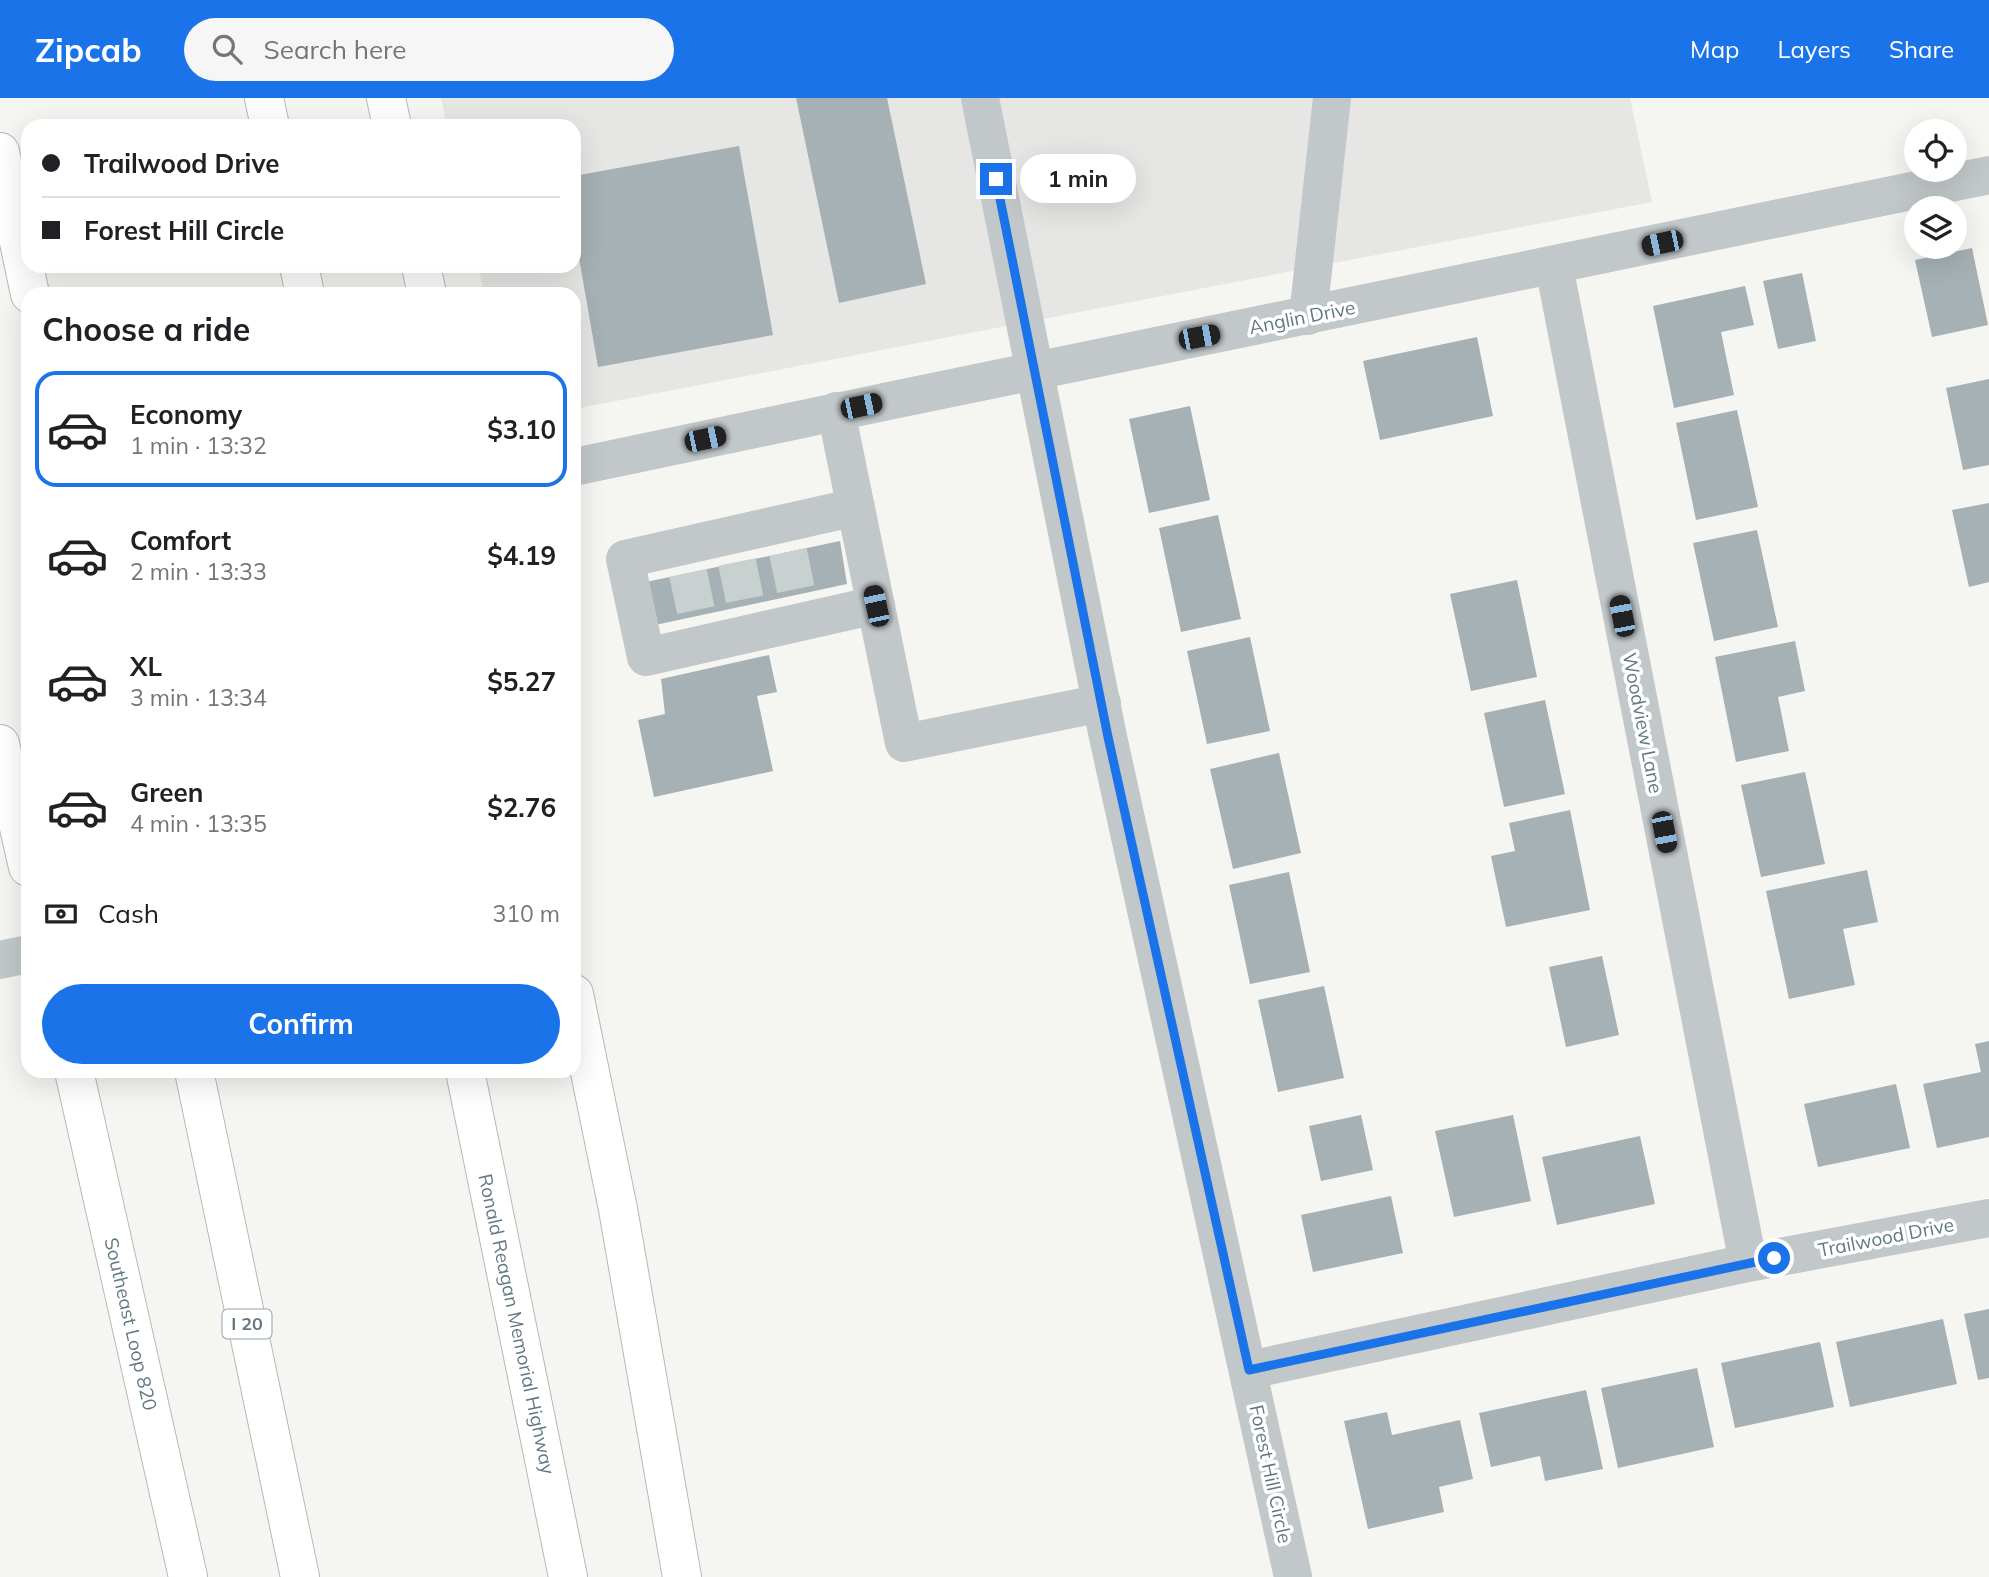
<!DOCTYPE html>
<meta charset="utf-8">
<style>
:root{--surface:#fff;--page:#f6f6f6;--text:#202124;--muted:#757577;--line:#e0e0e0;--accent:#1a73e8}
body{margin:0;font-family:Mulish,sans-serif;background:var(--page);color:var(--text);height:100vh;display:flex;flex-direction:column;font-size:26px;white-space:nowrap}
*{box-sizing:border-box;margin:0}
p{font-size:23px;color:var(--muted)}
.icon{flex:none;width:38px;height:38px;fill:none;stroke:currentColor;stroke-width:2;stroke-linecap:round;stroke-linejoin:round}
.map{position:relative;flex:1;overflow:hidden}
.drawer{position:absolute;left:21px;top:189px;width:560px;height:791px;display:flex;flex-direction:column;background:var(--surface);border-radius:21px;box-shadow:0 7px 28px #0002}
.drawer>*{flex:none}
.hud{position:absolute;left:21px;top:21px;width:560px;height:154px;border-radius:21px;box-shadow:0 7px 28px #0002;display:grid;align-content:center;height:154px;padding:0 21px;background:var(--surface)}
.tools{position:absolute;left:1904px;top:21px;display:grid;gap:14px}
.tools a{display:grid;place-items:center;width:63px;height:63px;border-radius:50%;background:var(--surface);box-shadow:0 7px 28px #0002;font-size:35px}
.end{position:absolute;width:32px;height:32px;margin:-16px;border:9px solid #1a73e8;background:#fff;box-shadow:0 0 0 4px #fff}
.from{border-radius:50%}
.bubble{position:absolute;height:49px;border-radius:24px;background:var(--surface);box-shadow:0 7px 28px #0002;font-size:23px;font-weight:700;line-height:49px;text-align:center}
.car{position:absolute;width:21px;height:42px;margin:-21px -10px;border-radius:9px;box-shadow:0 0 5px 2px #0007;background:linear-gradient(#222 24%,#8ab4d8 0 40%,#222 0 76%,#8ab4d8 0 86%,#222 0)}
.hud b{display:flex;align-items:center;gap:24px;height:66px;font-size:26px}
.hud b+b{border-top:2px solid var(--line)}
.hud i{width:18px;height:18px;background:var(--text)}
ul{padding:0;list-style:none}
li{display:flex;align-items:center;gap:21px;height:116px;margin:0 14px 10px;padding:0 7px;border:4px solid transparent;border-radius:21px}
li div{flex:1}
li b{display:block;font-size:26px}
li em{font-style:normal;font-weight:700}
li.selected{border-color:var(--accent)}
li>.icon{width:63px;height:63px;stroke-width:1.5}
h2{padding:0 21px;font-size:32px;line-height:84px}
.pay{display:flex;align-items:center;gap:18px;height:77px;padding:0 21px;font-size:26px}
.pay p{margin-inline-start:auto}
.cta{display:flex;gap:14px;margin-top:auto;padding:14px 21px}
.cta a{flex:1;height:80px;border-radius:42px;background:var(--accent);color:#fff;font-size:28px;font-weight:700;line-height:80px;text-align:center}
header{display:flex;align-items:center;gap:42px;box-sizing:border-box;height:98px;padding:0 35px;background:var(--accent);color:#fff}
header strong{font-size:33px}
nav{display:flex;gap:38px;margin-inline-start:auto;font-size:24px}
.search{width:490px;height:63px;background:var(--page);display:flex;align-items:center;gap:18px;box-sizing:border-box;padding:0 24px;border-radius:38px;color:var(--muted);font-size:26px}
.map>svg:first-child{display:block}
.built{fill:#e6e6e4}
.building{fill:#a6b1b5}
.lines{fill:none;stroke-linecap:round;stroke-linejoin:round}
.minor-tunnel{stroke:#c9d0d0;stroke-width:38;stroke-dasharray:38 19;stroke-linecap:butt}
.major-casing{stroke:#b5babd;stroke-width:40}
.highway-casing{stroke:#b4b9bb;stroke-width:40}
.minor{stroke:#c2c7c9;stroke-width:38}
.major{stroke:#fff;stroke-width:38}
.highway{stroke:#fff;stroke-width:38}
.route{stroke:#1a73e8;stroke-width:9}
.labels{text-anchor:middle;stroke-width:7;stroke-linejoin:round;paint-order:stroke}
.shield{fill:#fff;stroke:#91a1a9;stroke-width:2}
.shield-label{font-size:18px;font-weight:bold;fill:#627984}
.street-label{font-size:19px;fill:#627984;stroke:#fff}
</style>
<header>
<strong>Zipcab</strong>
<div class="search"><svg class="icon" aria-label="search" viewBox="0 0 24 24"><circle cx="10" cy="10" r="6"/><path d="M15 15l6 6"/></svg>Search here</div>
<nav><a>Map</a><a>Layers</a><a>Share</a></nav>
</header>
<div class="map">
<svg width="1989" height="1479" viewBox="0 0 1989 1479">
<rect width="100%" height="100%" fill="#f5f5f1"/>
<path class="built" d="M441,0H1630L1652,104L574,311V196H484L478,168H574V28H447Z"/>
<path class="building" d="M796,0H887L926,186L839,205Z
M739,48L773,237L598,269L574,131V78Z
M1972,150L1988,227L1932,239L1915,162Z
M1802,175L1816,243L1778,251L1763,183Z
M1745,188L1754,227L1721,234L1734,297L1674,310L1653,208Z
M1477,239L1493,318L1380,342L1363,263Z
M1989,281V367L1963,372L1946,290Z
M1190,308L1210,402L1149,415L1129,321Z
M1737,312L1758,409L1696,422L1676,325Z
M1989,405V484L1969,489L1952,412Z
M1218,417L1241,521L1181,534L1159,430Z
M1757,432L1778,529L1714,543L1693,445Z
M840,443L847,486L655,527L646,484Z
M1517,482L1537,579L1471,593L1450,496Z
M1250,539L1270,633L1207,646L1187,553Z
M1795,543L1805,593L1778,599L1789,653L1736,664L1715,559Z
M769,557L777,594L757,598L773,673L654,699L638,622L665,616L661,581Z
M1545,602L1565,696L1504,709L1484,615Z
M1279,655L1301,755L1233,771L1210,671Z
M1805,674L1825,766L1761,779L1741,687Z
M1570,712L1590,812L1506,829L1491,758L1515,753L1509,725Z
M1867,772L1878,824L1843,831L1855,887L1789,901L1766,793Z
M1289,774L1310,874L1250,886L1229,787Z
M1602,858L1619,937L1566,949L1549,869Z
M1324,888L1344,980L1278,994L1258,902Z
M1989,943V1039L1937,1050L1923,986L1981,974L1975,946Z
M1896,986L1910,1050L1818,1069L1804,1006Z
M1361,1017L1373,1072L1321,1083L1309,1028Z
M1513,1017L1531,1103L1454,1119L1435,1033Z
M1640,1038L1655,1106L1557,1127L1542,1059Z
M1391,1098L1403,1155L1313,1174L1301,1117Z
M1989,1211V1280L1978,1282L1964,1216Z
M1943,1221L1957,1286L1850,1309L1836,1244Z
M1820,1244L1834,1309L1735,1330L1721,1265Z
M1697,1270L1714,1349L1618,1370L1601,1290Z
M1586,1292L1603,1371L1545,1383L1540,1358L1491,1369L1479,1315Z
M1387,1314L1392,1337L1460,1322L1473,1381L1439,1389L1444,1414L1368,1431L1344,1323Z"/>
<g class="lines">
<path class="minor-tunnel" d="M788,454L797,497
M737,464L746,508
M688,475L697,518"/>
<defs>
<path id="major" d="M386,0L392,28
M421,168L427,196
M0,646L28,769
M74,973L188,1479"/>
<path id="highway" d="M264,0L270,28
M0,54L30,196
M299,168L305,196
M574,896L618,1111L682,1479
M194,973L300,1479
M465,973L568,1479"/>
</defs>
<use href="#major" class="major-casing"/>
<use href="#highway" class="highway-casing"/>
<path class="minor" d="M980,0L1108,639L1293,1479
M1554,168L1748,1165
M1308,218L1332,0
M836,313L904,645L1102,605
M574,369C1045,269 1517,175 1989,77
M856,409L625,461L646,559L876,507
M0,862L28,856
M1249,1272L1748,1165L1989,1120"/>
<use href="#major" class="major"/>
<use href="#highway" class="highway"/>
</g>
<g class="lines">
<path class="route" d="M996,81L1108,639L1249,1272L1774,1160"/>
</g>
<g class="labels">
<rect class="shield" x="222.5" y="1211.5" width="49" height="29" rx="5"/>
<g class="shield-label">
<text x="247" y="1232">I 20</text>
</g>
<g class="street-label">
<text transform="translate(1302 219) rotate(-11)" y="7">Anglin Drive</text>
<text transform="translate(1643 625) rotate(79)" y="7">Woodview Lane</text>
<text transform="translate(1886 1139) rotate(-11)" y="7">Trailwood Drive</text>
<text transform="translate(131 1226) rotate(77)" y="7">Southeast Loop 820</text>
<text transform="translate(517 1226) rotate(78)" y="7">Ronald Reagan Memorial Highway</text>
<text transform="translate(1271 1376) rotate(78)" y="7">Forest Hill Circle</text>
</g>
</g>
</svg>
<div class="tools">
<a><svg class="icon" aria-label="locate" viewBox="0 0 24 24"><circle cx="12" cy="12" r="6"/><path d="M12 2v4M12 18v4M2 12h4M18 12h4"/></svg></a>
<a><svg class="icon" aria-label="layers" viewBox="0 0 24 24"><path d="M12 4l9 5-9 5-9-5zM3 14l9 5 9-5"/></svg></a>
</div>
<i class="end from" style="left:1774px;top:1160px"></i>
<i class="end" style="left:996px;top:81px"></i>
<div class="bubble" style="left:1020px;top:56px;width:116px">1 min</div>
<i class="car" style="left:1662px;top:145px;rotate:258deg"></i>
<i class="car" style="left:1199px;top:239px;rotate:79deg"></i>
<i class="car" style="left:861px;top:308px;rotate:78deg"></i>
<i class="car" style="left:705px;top:341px;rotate:78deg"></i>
<i class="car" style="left:876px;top:508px;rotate:348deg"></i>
<i class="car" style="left:1622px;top:518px;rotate:349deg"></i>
<i class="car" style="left:1664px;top:734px;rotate:169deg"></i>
<div class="hud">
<b><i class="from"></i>Trailwood Drive</b>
<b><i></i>Forest Hill Circle</b>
</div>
<section class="drawer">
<h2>Choose a ride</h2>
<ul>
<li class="selected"><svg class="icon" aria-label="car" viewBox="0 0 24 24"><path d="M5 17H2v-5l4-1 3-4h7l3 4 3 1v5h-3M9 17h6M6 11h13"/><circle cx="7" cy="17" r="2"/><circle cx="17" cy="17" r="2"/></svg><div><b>Economy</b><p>1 min · 13:32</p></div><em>$3.10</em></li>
<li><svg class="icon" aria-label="car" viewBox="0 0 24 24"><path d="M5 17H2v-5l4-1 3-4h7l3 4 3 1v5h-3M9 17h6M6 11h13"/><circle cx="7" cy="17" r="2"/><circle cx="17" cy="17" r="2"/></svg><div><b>Comfort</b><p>2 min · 13:33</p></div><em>$4.19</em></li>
<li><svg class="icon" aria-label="car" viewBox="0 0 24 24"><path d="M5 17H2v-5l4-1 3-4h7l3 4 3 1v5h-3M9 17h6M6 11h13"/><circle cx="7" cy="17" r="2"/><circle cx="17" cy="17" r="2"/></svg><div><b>XL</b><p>3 min · 13:34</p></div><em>$5.27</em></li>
<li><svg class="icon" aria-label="car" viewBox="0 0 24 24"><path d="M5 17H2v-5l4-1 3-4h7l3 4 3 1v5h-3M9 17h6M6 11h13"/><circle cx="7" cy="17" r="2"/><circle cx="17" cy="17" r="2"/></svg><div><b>Green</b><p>4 min · 13:35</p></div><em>$2.76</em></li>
</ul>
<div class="pay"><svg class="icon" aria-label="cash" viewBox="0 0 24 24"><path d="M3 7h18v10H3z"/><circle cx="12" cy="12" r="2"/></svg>Cash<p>310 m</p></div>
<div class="cta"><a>Confirm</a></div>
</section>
</div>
